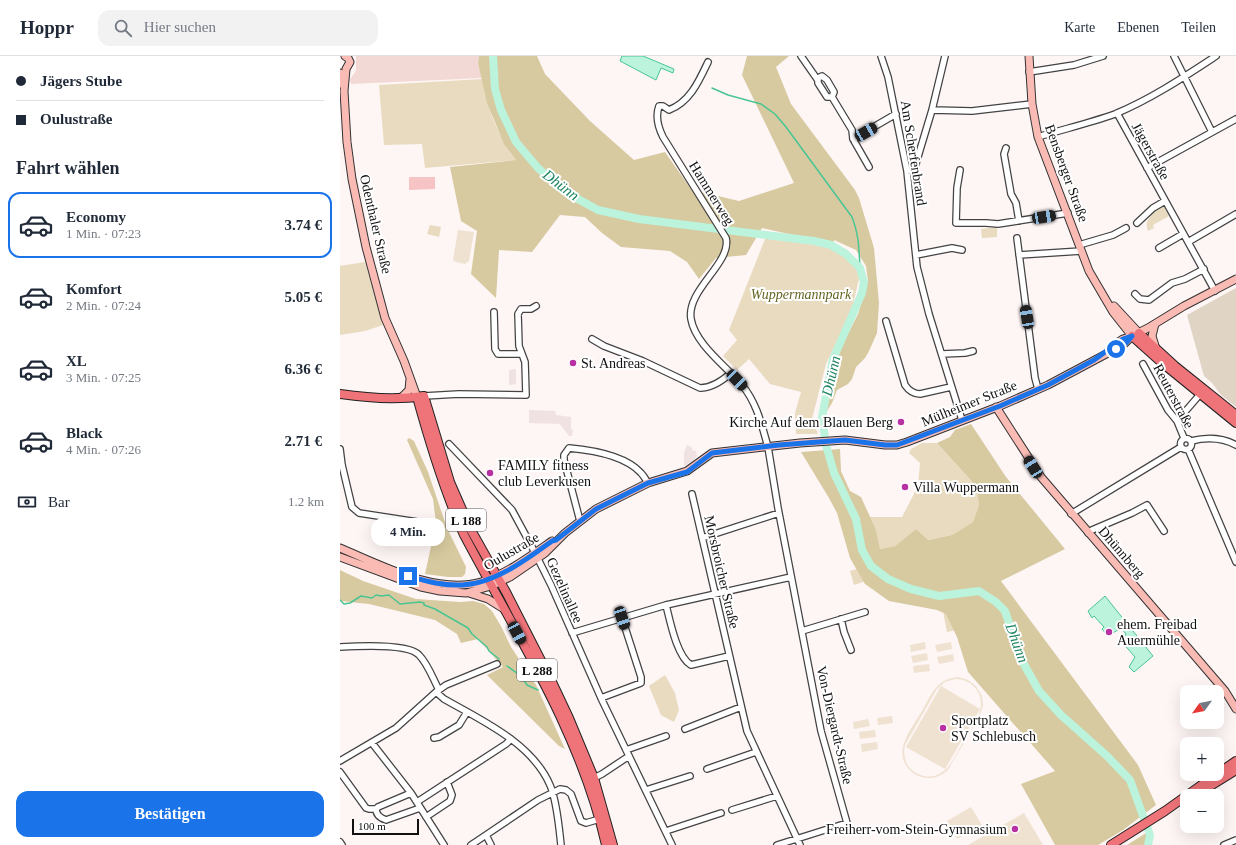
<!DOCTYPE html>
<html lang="de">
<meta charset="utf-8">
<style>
:root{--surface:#fff;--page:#f2f2f3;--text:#1f2937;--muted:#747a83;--line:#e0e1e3;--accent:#1a73e8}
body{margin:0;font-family:Georgia,serif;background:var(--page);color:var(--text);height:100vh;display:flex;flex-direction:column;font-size:15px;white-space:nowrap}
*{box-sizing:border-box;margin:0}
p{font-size:13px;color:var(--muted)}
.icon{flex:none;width:22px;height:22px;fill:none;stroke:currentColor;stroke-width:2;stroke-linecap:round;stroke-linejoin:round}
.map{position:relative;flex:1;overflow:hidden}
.drawer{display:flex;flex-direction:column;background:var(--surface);width:340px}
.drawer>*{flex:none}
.hud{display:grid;align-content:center;height:88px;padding:0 16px;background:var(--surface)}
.needle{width:26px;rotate:237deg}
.buttons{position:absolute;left:840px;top:629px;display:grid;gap:8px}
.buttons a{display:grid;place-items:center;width:44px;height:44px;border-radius:8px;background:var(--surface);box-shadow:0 4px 16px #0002;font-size:20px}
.scale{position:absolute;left:12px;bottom:10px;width:67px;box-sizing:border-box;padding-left:4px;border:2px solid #101010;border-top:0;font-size:11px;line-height:14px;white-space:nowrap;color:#101010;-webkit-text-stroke:3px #fff;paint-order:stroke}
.end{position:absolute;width:18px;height:18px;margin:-9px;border:5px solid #1a73e8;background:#fff;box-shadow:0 0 0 2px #fff}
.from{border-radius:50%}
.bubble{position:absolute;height:28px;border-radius:12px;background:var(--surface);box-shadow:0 4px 16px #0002;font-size:13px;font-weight:800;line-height:28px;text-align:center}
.car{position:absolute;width:12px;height:24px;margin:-12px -6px;border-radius:5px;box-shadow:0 0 3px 1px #0007;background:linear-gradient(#222 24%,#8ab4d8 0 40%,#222 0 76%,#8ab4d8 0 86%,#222 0)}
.hud b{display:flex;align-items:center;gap:14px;height:38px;font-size:15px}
.hud b+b{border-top:1px solid var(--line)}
.hud i{width:10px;height:10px;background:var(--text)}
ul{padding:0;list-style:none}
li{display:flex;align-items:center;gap:12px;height:66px;margin:0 8px 6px;padding:0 8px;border:2px solid transparent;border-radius:12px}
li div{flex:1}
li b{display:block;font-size:15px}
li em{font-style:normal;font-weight:800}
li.selected{border-color:var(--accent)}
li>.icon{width:36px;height:36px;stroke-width:1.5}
h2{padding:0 16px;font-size:18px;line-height:48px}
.pay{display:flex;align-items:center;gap:10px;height:44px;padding:0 16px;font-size:15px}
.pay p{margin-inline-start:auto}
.action{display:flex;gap:8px;margin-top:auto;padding:8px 16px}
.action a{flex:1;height:46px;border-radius:12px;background:var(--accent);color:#fff;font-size:16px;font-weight:800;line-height:46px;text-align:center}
header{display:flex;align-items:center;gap:24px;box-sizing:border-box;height:56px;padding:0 20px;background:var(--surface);border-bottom:1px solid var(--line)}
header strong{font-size:19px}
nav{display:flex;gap:22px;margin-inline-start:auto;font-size:14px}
.search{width:280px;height:36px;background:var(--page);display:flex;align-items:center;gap:10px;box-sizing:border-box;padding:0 14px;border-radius:12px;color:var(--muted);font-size:15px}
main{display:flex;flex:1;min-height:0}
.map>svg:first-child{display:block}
.farmland{fill:#f3d9d5}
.green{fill:#e8dbbf}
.forest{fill:#d7caa0}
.sand{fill:#f7c4c5}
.cemetery{fill:#e0d4c5}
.pitch{fill:#efe2d1;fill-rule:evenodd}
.plaza{fill:#f0e2e3}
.water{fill:#bcf3dc;stroke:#48c593}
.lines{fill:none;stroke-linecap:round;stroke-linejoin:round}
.stream{stroke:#48c593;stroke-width:1.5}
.river{stroke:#bcf3dc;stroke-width:8}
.street-casing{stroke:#434343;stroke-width:8}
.secondary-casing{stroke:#323232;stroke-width:9}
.primary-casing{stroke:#212121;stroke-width:10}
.street{stroke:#fff;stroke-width:5.5}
.secondary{stroke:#f9bbb4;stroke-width:7}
.primary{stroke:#ef7479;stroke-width:8}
.route{stroke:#1a73e8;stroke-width:5}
.poi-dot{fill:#b831a3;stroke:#fff;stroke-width:1.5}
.labels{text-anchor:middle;stroke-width:4;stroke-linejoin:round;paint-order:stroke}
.shield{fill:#fff;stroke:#585858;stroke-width:1}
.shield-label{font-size:13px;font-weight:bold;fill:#101010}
.street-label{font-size:14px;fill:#101010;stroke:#fff}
.park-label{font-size:14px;font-style:italic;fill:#656524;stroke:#fff}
.poi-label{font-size:14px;fill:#101010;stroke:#fff;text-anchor:start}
.water-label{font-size:15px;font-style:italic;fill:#1f8661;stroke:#fff}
</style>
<header>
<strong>Hoppr</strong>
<div class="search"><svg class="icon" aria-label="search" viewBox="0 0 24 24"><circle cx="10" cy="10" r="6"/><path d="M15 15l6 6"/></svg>Hier suchen</div>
<nav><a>Karte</a><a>Ebenen</a><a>Teilen</a></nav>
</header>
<main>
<section class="drawer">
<div class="hud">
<b><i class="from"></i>Jägers Stube</b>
<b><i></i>Oulustraße</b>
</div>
<h2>Fahrt wählen</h2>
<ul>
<li class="selected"><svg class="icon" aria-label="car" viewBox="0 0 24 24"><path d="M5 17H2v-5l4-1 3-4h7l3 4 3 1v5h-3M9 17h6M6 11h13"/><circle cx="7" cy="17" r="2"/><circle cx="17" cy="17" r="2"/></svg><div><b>Economy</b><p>1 Min. · 07:23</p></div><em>3.74 €</em></li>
<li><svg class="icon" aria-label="car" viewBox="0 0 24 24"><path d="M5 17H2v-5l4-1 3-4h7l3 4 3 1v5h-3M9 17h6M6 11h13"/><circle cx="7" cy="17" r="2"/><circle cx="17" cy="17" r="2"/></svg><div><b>Komfort</b><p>2 Min. · 07:24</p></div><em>5.05 €</em></li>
<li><svg class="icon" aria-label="car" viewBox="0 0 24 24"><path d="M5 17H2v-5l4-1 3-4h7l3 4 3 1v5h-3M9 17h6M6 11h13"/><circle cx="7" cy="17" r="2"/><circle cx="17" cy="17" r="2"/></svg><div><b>XL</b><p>3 Min. · 07:25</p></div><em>6.36 €</em></li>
<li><svg class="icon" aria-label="car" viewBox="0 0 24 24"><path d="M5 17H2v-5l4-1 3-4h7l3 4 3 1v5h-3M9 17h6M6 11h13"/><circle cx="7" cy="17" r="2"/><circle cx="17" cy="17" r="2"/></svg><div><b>Black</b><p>4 Min. · 07:26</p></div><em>2.71 €</em></li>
</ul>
<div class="pay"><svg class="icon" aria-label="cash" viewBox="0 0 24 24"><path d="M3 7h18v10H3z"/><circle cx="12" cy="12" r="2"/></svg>Bar<p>1.2 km</p></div>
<div class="action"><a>Bestätigen</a></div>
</section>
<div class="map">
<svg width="896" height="789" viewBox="0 0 896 789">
<rect width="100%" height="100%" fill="#fef5f5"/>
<path class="farmland" d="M16,0H139L138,7L142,22L11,28L10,23L16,15Z"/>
<path class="green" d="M142,23C148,54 157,79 176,104L85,112L82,88L44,89L39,29Z
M823,149L829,160L813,169L814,172L808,175C804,162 811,164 813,154Z
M90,169L101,171L99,181L87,178Z
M657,171V181L642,182L641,173Z
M427,178L477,187L504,195L520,219L511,256L486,308L472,363L478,378H456L455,357L461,336L430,328L409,303L397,314L383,300L397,284L389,274Z
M25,206L43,269L25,275L0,279V210Z
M582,387H597L636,430L639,449L633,466L612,479L587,484L576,473L555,490L540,493L536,474L529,461H562L578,430L580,407L569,397L571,393Z
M517,513L526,525L514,529L510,515Z
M607,554L616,574L607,576L603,555Z
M325,619L335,637L339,654L334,666L321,659L309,630Z"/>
<path class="forest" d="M139,0H197L205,18L250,65L294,104L325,96L353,136L365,137L399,145L454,127L402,19L407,0H449L436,11L451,48L515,134L519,142L534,192L539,247L537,277L529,295L525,302L516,311L512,323L508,328L497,334L492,347L485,358L481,357L491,312L518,258L528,225L526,210L516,194L494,184L493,188L422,172L406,199L376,202L359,223L347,206L330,195L281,191L262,177L245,161L220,159L192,196L159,194L156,242L131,218L137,175L121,165L110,111L176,104L164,88L147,47L138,7Z
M631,368L666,421L725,493L661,525L798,709L816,749L783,774L758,789H715L681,728L715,715L628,616L617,581L606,558L597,554L549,545L525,528L510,502L497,457L489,442L461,396L500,393L501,415L510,435L521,441L536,474L540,493L555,490L576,473L588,484L612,479L633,466L639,449L636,430L597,387L610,381L615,374Z
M69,382L74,385L88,416L107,472L126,511L125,518L122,521H108L85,518L96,467L93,443L67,384Z
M0,514L23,525L76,543L120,546L133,545L144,548L152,555L162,572L171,591L196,629L225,693L219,690L147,619L163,611L138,583L121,587L117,578L95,564L29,548L0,545Z
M811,774L812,789H787Z"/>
<path class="sand" d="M69,121H95V133L69,134Z"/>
<path class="cemetery" d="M896,232V351L881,339L872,327L864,320L847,259Z"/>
<path class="pitch" d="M118,174L134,176L129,205L125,208L116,206L113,204Z
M585,586L586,593L571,596L570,589Z
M611,586L612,593L597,596L595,589Z
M587,597L588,604L573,607L571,600Z
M613,598L614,605L599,608L597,601Z
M589,608L590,615L574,617L573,610Z
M618,621L628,624L636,630L642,640L643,650L640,659L608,714C601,720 592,724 582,721C576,720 571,716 567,711C554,692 572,672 582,655C587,646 592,634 601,627C606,623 612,622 618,621ZM615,623C623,623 631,626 636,633C650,651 631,672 622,688C616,698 611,711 601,717C592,723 580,721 572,714C565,708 563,699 565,689L597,633L605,626Z
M601,630L640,653L605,713L566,691Z
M552,660L553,667L538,669L537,662Z
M528,663L530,670L514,673L513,666Z
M535,674L536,681L520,683L519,676Z
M537,686L538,693L522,696L521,688Z
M631,751L642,769L617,783L607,765Z
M684,757L703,789H628Z"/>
<path class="plaza" d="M176,313V328L169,329V314Z
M189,354L215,355L216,359L231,361V373L233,374L232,380H229L220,368L189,367Z
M347,389L352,391V394L356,395L357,400L352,406L344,410V397Z"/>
<path class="water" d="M282,0H303L334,13L333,17L321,12L316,24L280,5Z
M765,540L813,600L794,616L789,611L795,601L781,585L786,578L781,572L768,580L762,573L764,571L754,560L752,562L748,555Z"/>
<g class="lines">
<path class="stream" d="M372,32L388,39L421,48L435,58L446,71L512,161C519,178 519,194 520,212
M0,544L4,548L10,547L21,540L32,542L36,539L41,540L49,539L60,548L80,546L84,547V549L95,553L128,572L132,578L147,591L149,595L159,603
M167,610L181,620L187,629L198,634"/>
<path class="river" d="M153,0L155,33L161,54L176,86L198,112L227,137L258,154L299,163L474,185L491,189L506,198L520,212L524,226L522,237L493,303L482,361L486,389L494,417L516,463L522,494L531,510L548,523L571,533L599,540L639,535L656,546L665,555L681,603L699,635L721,659L767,700L790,724L810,779L808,789"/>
<defs>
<path id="street" d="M461,0L477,23
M541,0L548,21L567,115L577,211L589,258L622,364
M834,0L872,76
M368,6C359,25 350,46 329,54L323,50H319C315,61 318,71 323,81L386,182C392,207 346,234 351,263C355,288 387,311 402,329C417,347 422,370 428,391L438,452L481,675L507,767L437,789
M689,16L734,9L763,0
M482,20L487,24L494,36L492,41H487L478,27V22Z
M492,41L512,74L513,83L556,58
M592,54L632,55L692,48
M777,57L875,235
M698,81C724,73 750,67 775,58C811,43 844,21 876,0
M513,83L529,111
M666,92L664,98L671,138L676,147L679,165
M807,112L896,63
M620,114L617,132L616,167H646L658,168L728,157
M567,115L574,114L592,54L605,0
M797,167L813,152L825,145
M677,182L695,322L698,333
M848,186L896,158
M739,189L773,179L786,172
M819,192L843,178
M576,199L612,192L622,194
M679,199L741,195
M795,238L800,243L809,244L832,227L845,223L864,213
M154,256L155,293L158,298H182
M546,265L565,329C569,335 573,338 580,338L611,331
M252,283L264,290L303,305L360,332C372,332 382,325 391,317
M602,298L625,297L633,295
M803,308L828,354L837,365L844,382
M84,340L119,338L186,339L185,306L179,290L178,258L181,253H191L196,250
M837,365L862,336
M840.5 388a5.5 5.5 0 1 1 11 0a5.5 5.5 0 1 1-11 0Z
M851,385C867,381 881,381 896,389
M109,388L172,454L192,491L211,529L261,642L332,789
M0,393L2,409L12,451L19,457L84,467
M848,393L896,506
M352,438L407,675L460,789
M731,458L841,391
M240,465L224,404V399L229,392C251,394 285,399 301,417C304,420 306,424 308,427
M748,477L752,474L792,457L807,449L824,475
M362,482L439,457
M326,549C330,565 337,601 351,609L389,600
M501,563L504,576L511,594
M462,575L525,556
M232,577L326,549L451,521
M0,591C17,590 68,587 79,599C88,608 93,623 99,634
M96,636L104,643C141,664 192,687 210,729C217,745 219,771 221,789
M261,642L301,627V621L282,562
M345,673L401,651
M94,682L99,681L119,669L127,656
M32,687L71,737L104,789
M286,694L326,680
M0,705L56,672L96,636L106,629L157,608
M367,713L416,696
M0,716L26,752L29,753H36
M252,723L262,718L289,700
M306,734L350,720
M71,737L38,751L36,753C36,759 40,762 46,764L80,752
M77,746L166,688L171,683
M392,754L437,740
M86,761L110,745L112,739L107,726
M326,775L381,757
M146,779L198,744L220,733L226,734L231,738L241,765L246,767L263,762
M0,786L2,789
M131,789L146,779L151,789
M884,789L896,784"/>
<path id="secondary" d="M5,0L8,2L10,6L6,13L4,35L7,86L12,123L26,191L45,262L64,305L77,341
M689,0L692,48L698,81L749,215L773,256L792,280
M0,17L3,29
M774,250L799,277
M815,268L812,280L816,293
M770,292L783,283L792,280L808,272L844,250L896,223
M62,341L69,334L70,323
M656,351L701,421L885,635L896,653
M0,492C41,509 96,539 141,526C165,519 192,499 212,485
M0,501L81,531L100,535L126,537L151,530L170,521L205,497L225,477L256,453L308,427L347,415L372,397L460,387L505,384L545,389H557L567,386L660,350L708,329L783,289L792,280
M129,537L148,543L164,553"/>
<path id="primary" d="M799,277L835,310L896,359
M792,280L821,306L896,367
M0,338C27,342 57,344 84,340L110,426L131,474L166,536L212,626L229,662L254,722L273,789
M77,341C90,388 104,435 124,479C177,579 241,678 266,789
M877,718L896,705
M854,740L896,714
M771,789L825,755L877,718"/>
</defs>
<use href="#street" class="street-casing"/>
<use href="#secondary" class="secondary-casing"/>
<use href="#primary" class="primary-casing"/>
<use href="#street" class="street"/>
<use href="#secondary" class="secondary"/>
<use href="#primary" class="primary"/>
</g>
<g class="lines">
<path class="route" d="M68,520C86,525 103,530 122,529C154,528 187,503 212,485L216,484L256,453L308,427L347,416L372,397L439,389L505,384L545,389H557L565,386L660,350L708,329L754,304L783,283L792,280L786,287L776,293"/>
</g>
<g class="poi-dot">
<circle cx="233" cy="307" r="4"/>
<circle cx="561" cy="366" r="4"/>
<circle cx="150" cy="417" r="4"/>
<circle cx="565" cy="431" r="4"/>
<circle cx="769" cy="576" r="4"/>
<circle cx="603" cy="672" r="4"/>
<circle cx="675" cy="773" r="4"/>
</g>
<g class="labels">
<g class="shield">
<rect x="106" y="453" width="40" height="22" rx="3"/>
<rect x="177" y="603" width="40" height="22" rx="3"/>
</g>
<g class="shield-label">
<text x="126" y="469">L 188</text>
<text x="197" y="619">L 288</text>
</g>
<g class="street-label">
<text transform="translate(811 95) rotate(61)" y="5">Jägerstraße</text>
<text transform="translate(574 97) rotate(81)" y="5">Am Scherfenbrand</text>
<text transform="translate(727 117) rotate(70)" y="5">Bensberger Straße</text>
<text transform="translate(372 137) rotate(58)" y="5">Hammerweg</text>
<text transform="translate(36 168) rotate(77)" y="5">Odenthaler Straße</text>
<text transform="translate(834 340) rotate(62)" y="5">Reuterstraße</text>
<text transform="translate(629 347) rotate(-22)" y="5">Mülheimer Straße</text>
<text transform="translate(171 495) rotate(-30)" y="5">Oulustraße</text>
<text transform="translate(782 496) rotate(49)" y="5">Dhünnberg</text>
<text transform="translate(382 516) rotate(77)" y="5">Morsbroicher Straße</text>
<text transform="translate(225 534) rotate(66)" y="5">Gezelinallee</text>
<text transform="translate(495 669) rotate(77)" y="5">Von-Diergardt-Straße</text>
</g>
<g class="park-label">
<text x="461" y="243">Wuppermannpark</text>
</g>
<g class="poi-label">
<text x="241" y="312">St. Andreas</text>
<text x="553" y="371" text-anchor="end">Kirche Auf dem Blauen Berg</text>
<text x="158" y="414">FAMILY fitness<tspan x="158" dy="16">club Leverkusen</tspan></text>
<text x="573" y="436">Villa Wuppermann</text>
<text x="777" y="573">ehem. Freibad<tspan x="777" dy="16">Auermühle</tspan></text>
<text x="611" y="669">Sportplatz<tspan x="611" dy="16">SV Schlebusch</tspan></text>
<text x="667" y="778" text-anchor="end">Freiherr-vom-Stein-Gymnasium</text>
</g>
<g class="water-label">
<text transform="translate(221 129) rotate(37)" y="5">Dhünn</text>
<text transform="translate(491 320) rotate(-77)" y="5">Dhünn</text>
<text transform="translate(677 587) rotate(70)" y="5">Dhünn</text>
</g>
</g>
</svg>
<div class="buttons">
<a><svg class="needle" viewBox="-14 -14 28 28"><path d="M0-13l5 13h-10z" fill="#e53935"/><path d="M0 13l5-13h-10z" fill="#747a83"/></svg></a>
<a>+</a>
<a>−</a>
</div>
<div class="scale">100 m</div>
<i class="end from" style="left:776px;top:293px"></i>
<i class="end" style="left:68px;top:520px"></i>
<div class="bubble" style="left:31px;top:462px;width:74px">4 Min.</div>
<i class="car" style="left:526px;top:76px;rotate:60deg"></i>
<i class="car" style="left:704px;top:161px;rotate:81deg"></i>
<i class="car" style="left:687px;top:261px;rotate:351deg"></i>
<i class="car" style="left:397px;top:324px;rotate:136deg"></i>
<i class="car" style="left:693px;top:411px;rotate:328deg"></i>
<i class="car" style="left:282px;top:562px;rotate:162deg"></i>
<i class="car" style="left:177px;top:577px;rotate:152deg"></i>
</div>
</main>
